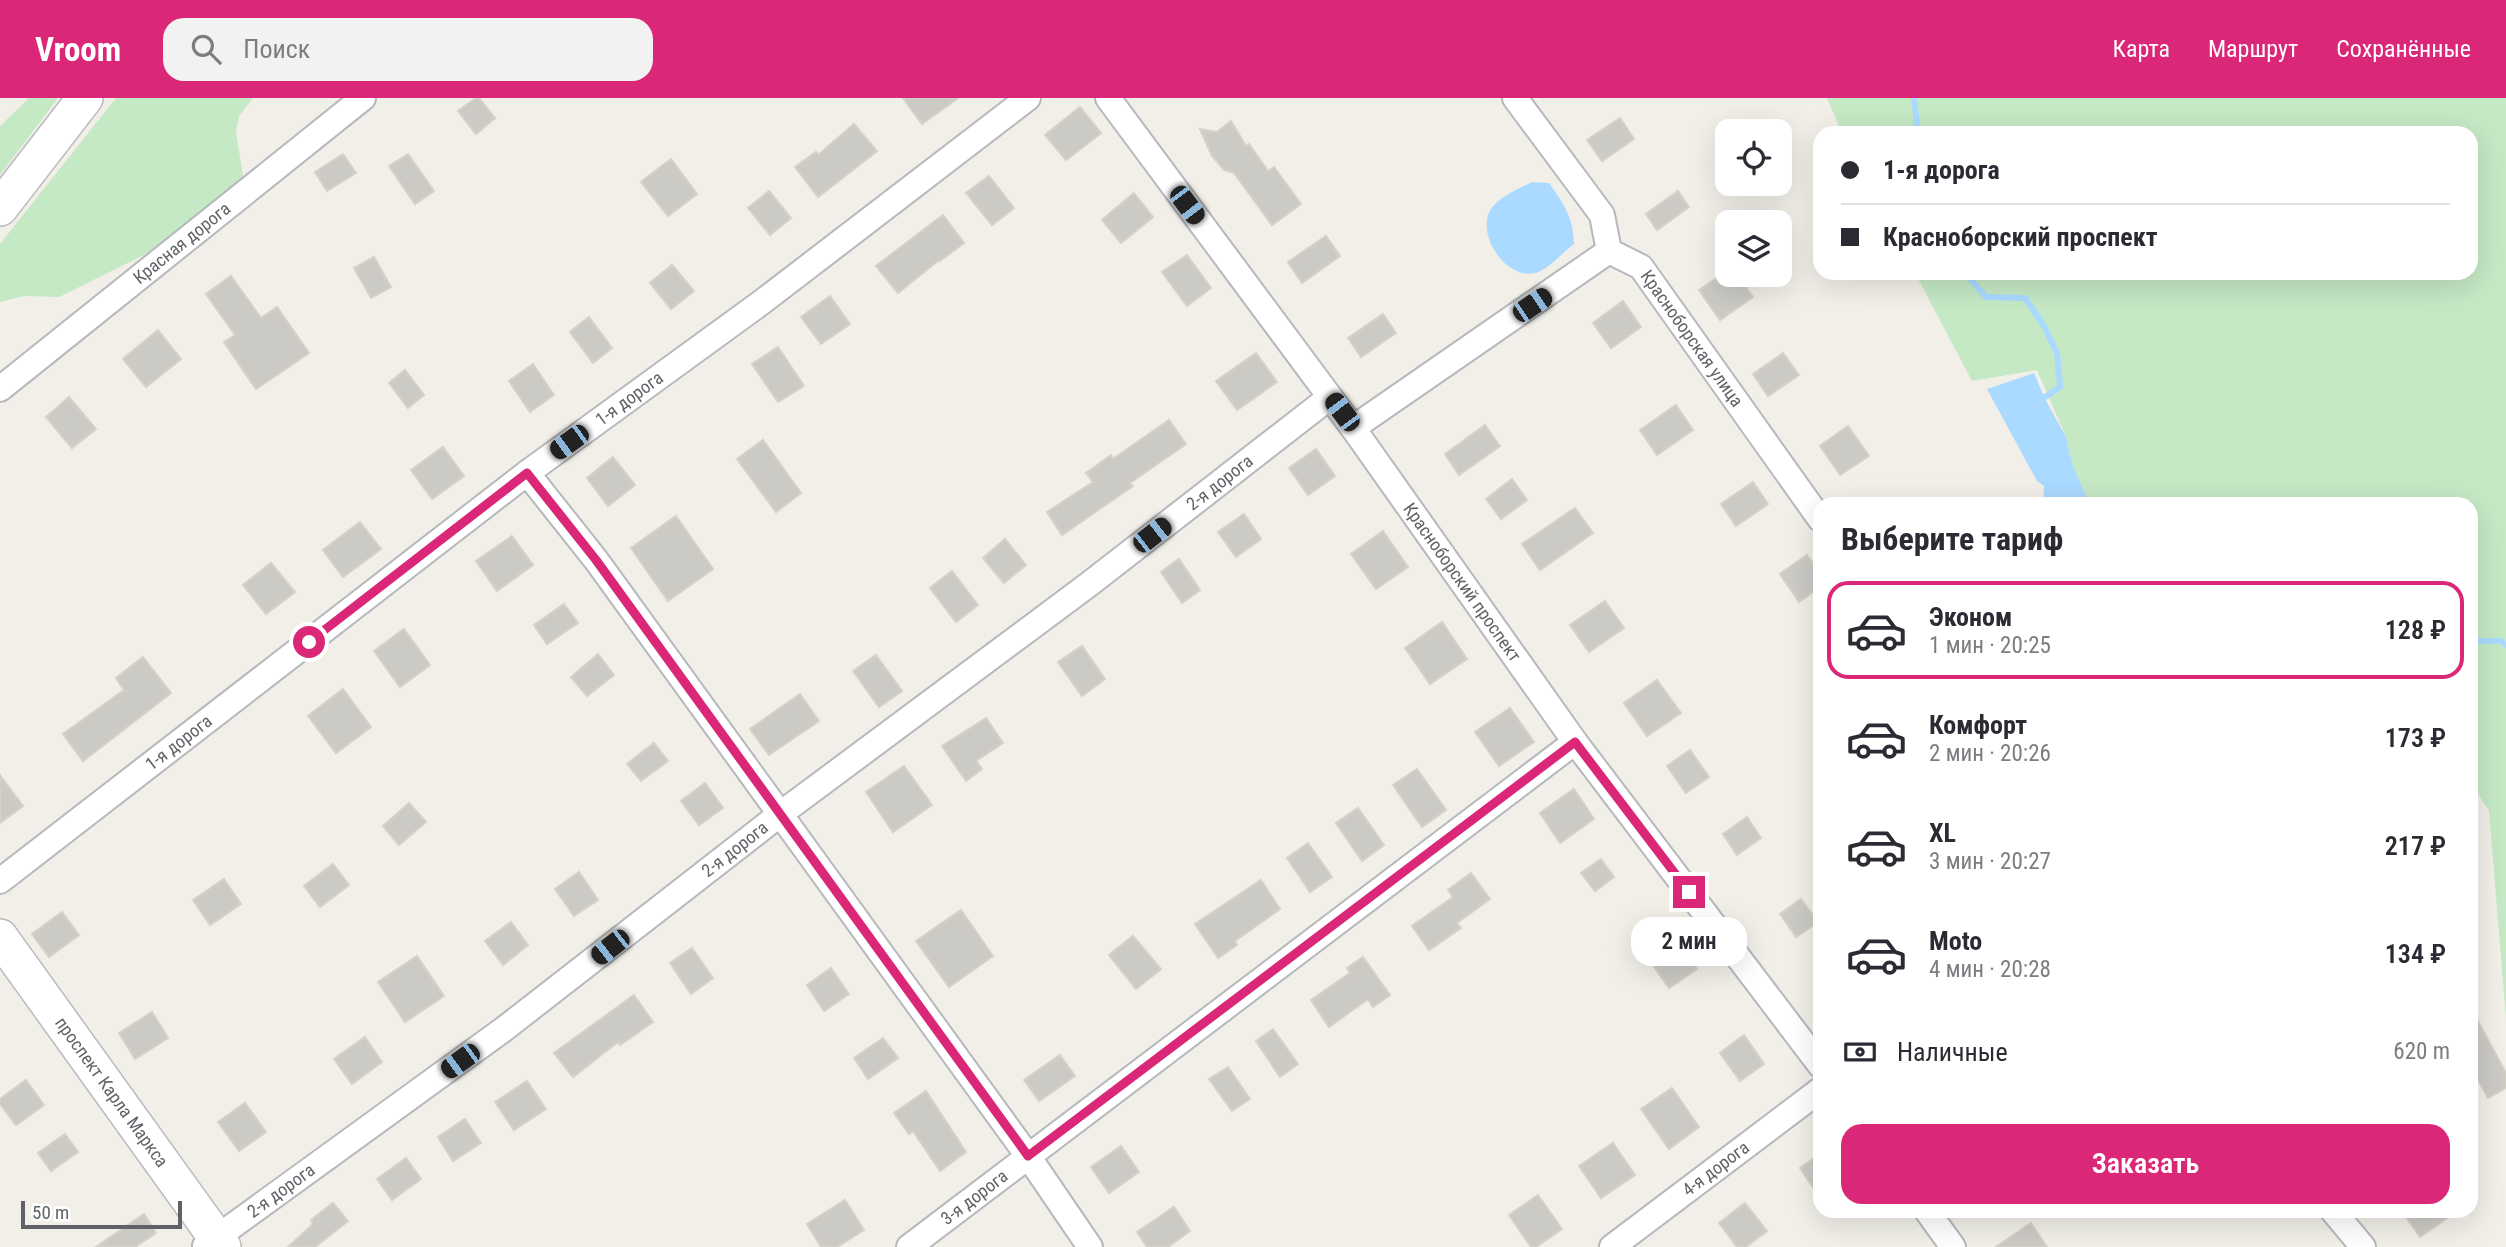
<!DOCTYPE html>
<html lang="ru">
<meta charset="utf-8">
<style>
:root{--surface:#fff;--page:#f2f2f3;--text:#2b2b33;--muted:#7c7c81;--line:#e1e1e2;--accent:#db2777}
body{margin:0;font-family:"Roboto Condensed",sans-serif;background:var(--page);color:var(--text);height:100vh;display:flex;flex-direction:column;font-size:26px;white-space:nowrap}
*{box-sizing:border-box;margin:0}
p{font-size:23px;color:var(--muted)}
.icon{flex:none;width:38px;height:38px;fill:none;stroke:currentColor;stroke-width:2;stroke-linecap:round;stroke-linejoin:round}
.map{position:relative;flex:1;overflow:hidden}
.drawer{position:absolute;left:1813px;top:399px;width:665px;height:721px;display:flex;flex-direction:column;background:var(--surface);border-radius:21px;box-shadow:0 7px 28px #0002}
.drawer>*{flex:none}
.hud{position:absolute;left:1813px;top:28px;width:665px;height:154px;border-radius:21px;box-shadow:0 7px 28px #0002;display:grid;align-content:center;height:154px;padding:0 28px;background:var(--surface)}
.fabs{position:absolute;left:1715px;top:21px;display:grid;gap:14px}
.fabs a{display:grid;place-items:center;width:77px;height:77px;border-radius:14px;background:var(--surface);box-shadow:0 7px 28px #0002;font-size:35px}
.scale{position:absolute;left:21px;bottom:18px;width:161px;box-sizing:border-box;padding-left:7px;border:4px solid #5f6368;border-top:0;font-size:19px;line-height:24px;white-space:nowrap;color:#5f6368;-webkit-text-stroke:5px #fff;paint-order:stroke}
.end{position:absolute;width:32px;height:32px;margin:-16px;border:9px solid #db2777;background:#fff;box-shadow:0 0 0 4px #fff}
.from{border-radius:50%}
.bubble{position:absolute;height:49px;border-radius:21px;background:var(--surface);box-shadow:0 7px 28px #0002;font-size:23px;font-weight:600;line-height:49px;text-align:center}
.car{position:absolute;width:21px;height:42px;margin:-21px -10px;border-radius:9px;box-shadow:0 0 5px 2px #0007;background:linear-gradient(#222 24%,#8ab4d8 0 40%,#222 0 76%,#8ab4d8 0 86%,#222 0)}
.hud b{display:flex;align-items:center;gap:24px;height:66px;font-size:26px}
.hud b+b{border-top:2px solid var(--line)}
.hud i{width:18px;height:18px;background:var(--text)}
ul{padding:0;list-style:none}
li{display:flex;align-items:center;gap:21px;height:98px;margin:0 14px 10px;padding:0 14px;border:4px solid transparent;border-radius:21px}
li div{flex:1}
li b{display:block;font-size:26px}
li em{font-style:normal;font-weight:600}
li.selected{border-color:var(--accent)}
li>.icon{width:63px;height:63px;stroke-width:1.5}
h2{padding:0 28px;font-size:32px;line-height:84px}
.pay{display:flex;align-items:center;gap:18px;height:77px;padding:0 28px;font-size:26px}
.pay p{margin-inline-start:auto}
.button{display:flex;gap:14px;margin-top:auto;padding:14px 28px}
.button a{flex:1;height:80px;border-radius:21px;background:var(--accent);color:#fff;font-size:28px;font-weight:600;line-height:80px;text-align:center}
header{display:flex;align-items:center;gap:42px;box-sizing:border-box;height:98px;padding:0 35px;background:var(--accent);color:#fff}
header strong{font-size:33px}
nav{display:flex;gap:38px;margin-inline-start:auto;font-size:24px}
.search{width:490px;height:63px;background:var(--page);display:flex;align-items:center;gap:18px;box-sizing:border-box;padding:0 24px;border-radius:21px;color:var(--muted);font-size:26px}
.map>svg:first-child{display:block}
.green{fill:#c5e8c5}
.water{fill:#aadaff}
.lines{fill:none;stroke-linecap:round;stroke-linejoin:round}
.stream{stroke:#aadaff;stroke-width:6}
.building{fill:#cccac5;stroke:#d6d1c6;stroke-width:2}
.street-casing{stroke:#b5b8bc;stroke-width:28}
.secondary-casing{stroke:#b6babf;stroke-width:38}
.street{stroke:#fff;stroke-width:24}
.secondary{stroke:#fff;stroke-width:35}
.route{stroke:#db2777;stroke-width:9}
.labels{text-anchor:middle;stroke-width:5;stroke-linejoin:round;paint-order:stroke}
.street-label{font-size:18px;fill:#5f6368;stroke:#fff}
</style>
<header>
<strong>Vroom</strong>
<div class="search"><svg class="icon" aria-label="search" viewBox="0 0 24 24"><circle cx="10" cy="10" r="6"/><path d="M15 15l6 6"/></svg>Поиск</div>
<nav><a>Карта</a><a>Маршрут</a><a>Сохранённые</a></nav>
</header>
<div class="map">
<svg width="2506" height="1149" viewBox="0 0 2506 1149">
<rect width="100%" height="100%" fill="#f1efe8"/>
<path class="green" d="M29,0H58L0,77V28Z
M116,0H253L239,18L236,34L244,84L162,148L59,199L24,198L0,204V146Z
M1827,0H2506V920L2489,713L2471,685V406H2090L2073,368L2066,339L2037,272L1972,283L1915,175H2471V35H1842Z"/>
<path class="water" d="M1532,84L1549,85C1564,106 1573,118 1574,146C1563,154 1548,172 1535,175C1506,182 1475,136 1491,111C1500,98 1518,91 1532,84Z
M2034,275L2045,301L2066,339L2073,368L2090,406H2043L2044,388L2037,383L1987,291Z"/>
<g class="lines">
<path class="stream" d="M1914,0L1918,35
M1965,175L1986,199L2025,200L2044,228L2057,255L2060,289L2039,303
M2471,543H2501L2506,547"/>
</g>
<path class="building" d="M476,0H479L495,20L476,36L458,13Z
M903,0H958L922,26Z
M1080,9L1101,35L1066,62L1045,37Z
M1620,20L1634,41L1602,63L1587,42Z
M1231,23L1246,48L1249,46L1268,73L1274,69L1301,106L1272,127L1234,75L1224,72L1212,58L1200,31L1217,34Z
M854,26L877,53L818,99L795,69L816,54L818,57Z
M343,56L356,75L327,93L315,74Z
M408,56L434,93L415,106L389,68Z
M671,61L697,96L668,118L641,84Z
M989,78L1014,110L992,127L966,95Z
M769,93L791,120L770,137L748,110Z
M1678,93L1689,109L1657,132L1646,116Z
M1134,95L1153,119L1121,145L1102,122Z
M943,117L964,145L940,163L939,162L898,195L876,168Z
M1326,138L1340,158L1302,185L1288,164Z
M1187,157L1211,190L1187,208L1162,174Z
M374,159L391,189L371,200L354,170Z
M672,167L694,193L671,211L650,185Z
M1721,177H1737L1753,199L1720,222L1699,192Z
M231,178L261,220L277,209L309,255L256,291L224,244L235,237L206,196Z
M830,198L850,226L821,246L801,219Z
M1623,203L1641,229L1611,250L1593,225Z
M1383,216L1396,235L1361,259L1348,240Z
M589,219L612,250L593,265L570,234Z
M158,232L181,261L146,289L123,261Z
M778,249L804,288L778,304L752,266Z
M1256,255L1277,284L1237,312L1216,283Z
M1783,255L1799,277L1768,298L1753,276Z
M533,266L554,297L530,314L509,283Z
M405,272L424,297L408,310L389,285Z
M69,299L96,331L72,350L46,319Z
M1676,307L1693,332L1657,357L1640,332Z
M1169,322L1186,346L1130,385L1133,388L1062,437L1047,414L1093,384L1086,375L1111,357L1113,361Z
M1485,327L1500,348L1459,377L1445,356Z
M1848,328L1869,358L1840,377L1820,348Z
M763,342L801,395L776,414L737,361Z
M443,349L464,378L432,401L411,372Z
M1316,351L1335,378L1308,397L1289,370Z
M613,359L635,387L608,408L587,380Z
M1512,381L1527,402L1501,421L1486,401Z
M1753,384L1768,406L1736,428L1721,406Z
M1575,410L1593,435L1540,472L1522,446Z
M1244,416L1261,441L1236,459L1218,434Z
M676,418L713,471L668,503L631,450Z
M360,424L381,451L343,479L323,452Z
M1383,433L1408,469L1376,491L1351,456Z
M512,438L533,467L497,493L476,463Z
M1005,441L1026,467L1004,485L983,460Z
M1807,457L1820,475V489L1799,504L1780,476Z
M1179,461L1200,492L1182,505L1161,474Z
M271,465L295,494L266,516L243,487Z
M952,473L978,507L956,524L930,490Z
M1605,503L1624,530L1589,554L1570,527Z
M564,506L578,525L547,546L534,527Z
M1442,524L1467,561L1430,586L1405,550Z
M404,531L430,567L400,589L374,553Z
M1082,548L1105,581L1082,598L1058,564Z
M598,556L614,577L587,598L571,579Z
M876,557L902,593L879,609L853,573Z
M143,559L171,595L83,663L63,636L124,592L116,580Z
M1657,582L1681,615L1647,638L1624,605Z
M343,591L371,629L336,655L308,618Z
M800,596L819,623L769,657L750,631Z
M1510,610L1534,644L1499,668L1475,634Z
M986,620L1003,645L976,663L982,671L966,683L942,648Z
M654,645L668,663L641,683L627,666Z
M1690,652L1709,679L1686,695L1667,668Z
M904,668L932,707L893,734L866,694Z
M1417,671L1446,712L1422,729L1393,687Z
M0,677L23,708L0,725Z
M705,685L723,710L699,727L681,703Z
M1574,691L1594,721L1560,745L1540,715Z
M409,705L426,724L399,747L383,728Z
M1358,710L1384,747L1362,763L1336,725Z
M1747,719L1761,740L1737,757L1723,736Z
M1308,745L1332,779L1310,794L1287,760Z
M1601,761L1614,779L1595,793L1581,775Z
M333,766L349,787L320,809L304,788Z
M579,774L598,802L574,818L555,791Z
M1471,775L1490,801L1457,825L1461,830L1429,852L1412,828L1453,799L1448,792Z
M224,781L241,806L210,827L193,802Z
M1261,782L1280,811L1235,843L1237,847L1218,860L1195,826Z
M1801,801L1818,824L1796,839L1780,816Z
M961,812L993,858L949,889L916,843Z
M62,814L79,837L49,859L32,836Z
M511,824L528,847L503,867L485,843Z
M1133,838L1161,871L1136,891L1109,857Z
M1680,848L1697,871L1669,890L1653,867Z
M692,850L713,880L691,896L670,865Z
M417,858L444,898L405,924L378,884Z
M1363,859L1390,897L1373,909L1368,901L1329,929L1311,902L1350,875L1347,870Z
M831,870L849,896L824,913L807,887Z
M634,897L653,924L620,947L618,944L573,979L554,955Z
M2471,910L2506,975V990L2488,1000L2471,969Z
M152,914L168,940L135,961L119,935Z
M1273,931L1298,966L1280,979L1256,943Z
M1744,937L1764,966L1740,983L1720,955Z
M365,939L382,964L352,986L334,961Z
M883,940L898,960L868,981L854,960Z
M1060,957L1075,978L1039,1003L1024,982Z
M1228,969L1250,1001L1232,1013L1209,981Z
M26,982L44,1007L16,1027L0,1006V1001Z
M527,983L546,1011L514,1032L495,1004Z
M1672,990L1699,1029L1669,1051L1641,1011Z
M926,993L966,1054L940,1073L913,1033L909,1036L894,1015Z
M245,1005L266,1034L239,1053L218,1024Z
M465,1021L481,1045L453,1063L438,1039Z
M65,1036L78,1054L51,1073L38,1055Z
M1613,1045L1635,1077L1601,1100L1579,1068Z
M1121,1048L1139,1074L1109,1095L1091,1069Z
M1820,1056V1100L1800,1070Z
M406,1060L421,1081L392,1102L377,1081Z
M1538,1097L1562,1131L1536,1149H1531L1509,1117Z
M845,1102L864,1132L837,1149H821L807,1126Z
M333,1105L348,1123L315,1149H288L313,1126L311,1122Z
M1745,1105L1767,1133L1746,1149H1737L1719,1125Z
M1174,1109L1190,1133L1168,1149H1147L1137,1134Z
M2402,1113H2457L2420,1139Z
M144,1116L156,1135L135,1149H96Z
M2031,1125L2047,1149H1996Z"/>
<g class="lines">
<defs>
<g id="street">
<path id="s1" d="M1108,0L1353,330L1575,644L1820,967"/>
<path id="s2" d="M1515,0L1602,117L1609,153L1641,169L1820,421"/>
<path id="s3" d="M0,291L363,0"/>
<path d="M1353,330L1609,153"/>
<path d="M527,375L596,462L1028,1058L1090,1149"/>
<path id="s4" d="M0,783L527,375L762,204L1028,0"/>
<path d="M1927,1113L1953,1149"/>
<path d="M2333,1113L2363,1149"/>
<path id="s5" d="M205,1148L504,931L779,717L1088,487L1330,299"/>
<path id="s6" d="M909,1149L1575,644"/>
<path id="s7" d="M1612,1149L1820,992"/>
</g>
<g id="secondary">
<path d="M0,110L85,0"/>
<path id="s8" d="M0,839L223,1149"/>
</g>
</defs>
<use href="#street" class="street-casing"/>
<use href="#secondary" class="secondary-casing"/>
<use href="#street" class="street"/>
<use href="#secondary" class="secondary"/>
</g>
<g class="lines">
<path class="route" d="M309,544L527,375L596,462L1028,1058L1575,644L1689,794"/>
</g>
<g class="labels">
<g class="street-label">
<text dy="6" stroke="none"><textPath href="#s3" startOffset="233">Красная дорога</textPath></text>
<text dy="6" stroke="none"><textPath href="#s2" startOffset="306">Красноборская улица</textPath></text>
<text dy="6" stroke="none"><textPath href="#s4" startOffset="793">1-я дорога</textPath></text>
<text dy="6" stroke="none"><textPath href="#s5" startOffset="1270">2-я дорога</textPath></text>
<text dy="6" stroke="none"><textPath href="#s1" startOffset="600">Красноборский проспект</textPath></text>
<text dy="6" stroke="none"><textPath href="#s4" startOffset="226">1-я дорога</textPath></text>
<text dy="6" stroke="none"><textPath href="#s5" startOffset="662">2-я дорога</textPath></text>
<text dy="6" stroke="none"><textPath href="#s8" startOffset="191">проспект Карла Маркса</textPath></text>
<text dy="6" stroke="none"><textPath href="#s7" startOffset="130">4-я дорога</textPath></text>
<text dy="6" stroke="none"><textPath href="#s5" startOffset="94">2-я дорога</textPath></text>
<text dy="6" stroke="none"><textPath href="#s6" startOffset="82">3-я дорога</textPath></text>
</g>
</g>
</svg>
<div class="fabs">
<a><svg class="icon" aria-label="locate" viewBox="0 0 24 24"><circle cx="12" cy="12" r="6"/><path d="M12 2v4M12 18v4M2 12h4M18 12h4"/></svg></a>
<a><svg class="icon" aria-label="layers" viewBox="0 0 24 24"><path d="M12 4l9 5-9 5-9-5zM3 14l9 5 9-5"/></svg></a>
</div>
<div class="scale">50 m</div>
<i class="end from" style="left:309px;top:544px"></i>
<i class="end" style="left:1689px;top:794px"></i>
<div class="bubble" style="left:1631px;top:819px;width:116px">2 мин</div>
<i class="car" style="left:1187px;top:107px;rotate:143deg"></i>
<i class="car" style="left:1532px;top:207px;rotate:56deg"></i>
<i class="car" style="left:1342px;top:314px;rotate:323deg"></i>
<i class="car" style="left:569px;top:344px;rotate:234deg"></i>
<i class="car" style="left:1152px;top:437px;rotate:52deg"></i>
<i class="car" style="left:610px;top:849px;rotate:232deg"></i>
<i class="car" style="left:460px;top:963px;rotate:234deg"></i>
<div class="hud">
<b><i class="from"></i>1-я дорога</b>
<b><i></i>Красноборский проспект</b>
</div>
<section class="drawer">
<h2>Выберите тариф</h2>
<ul>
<li class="selected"><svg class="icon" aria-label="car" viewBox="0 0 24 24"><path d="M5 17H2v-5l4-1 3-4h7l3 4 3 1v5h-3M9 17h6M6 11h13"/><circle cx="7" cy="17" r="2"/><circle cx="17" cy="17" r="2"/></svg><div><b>Эконом</b><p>1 мин · 20:25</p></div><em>128 ₽</em></li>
<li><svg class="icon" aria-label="car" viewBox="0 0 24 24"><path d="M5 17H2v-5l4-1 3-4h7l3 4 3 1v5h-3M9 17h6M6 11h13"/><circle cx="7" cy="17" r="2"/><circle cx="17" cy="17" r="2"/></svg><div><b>Комфорт</b><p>2 мин · 20:26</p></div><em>173 ₽</em></li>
<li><svg class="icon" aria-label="car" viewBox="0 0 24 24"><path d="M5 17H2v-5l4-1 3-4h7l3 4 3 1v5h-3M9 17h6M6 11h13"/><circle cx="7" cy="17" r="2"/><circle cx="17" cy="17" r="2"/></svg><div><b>XL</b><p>3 мин · 20:27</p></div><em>217 ₽</em></li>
<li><svg class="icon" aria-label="car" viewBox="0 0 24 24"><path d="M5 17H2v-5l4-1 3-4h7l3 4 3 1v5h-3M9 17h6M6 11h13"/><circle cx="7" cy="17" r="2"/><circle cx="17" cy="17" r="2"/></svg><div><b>Moto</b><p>4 мин · 20:28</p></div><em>134 ₽</em></li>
</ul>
<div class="pay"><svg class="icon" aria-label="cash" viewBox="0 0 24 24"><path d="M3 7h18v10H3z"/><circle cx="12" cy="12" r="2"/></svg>Наличные<p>620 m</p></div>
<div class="button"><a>Заказать</a></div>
</section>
</div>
